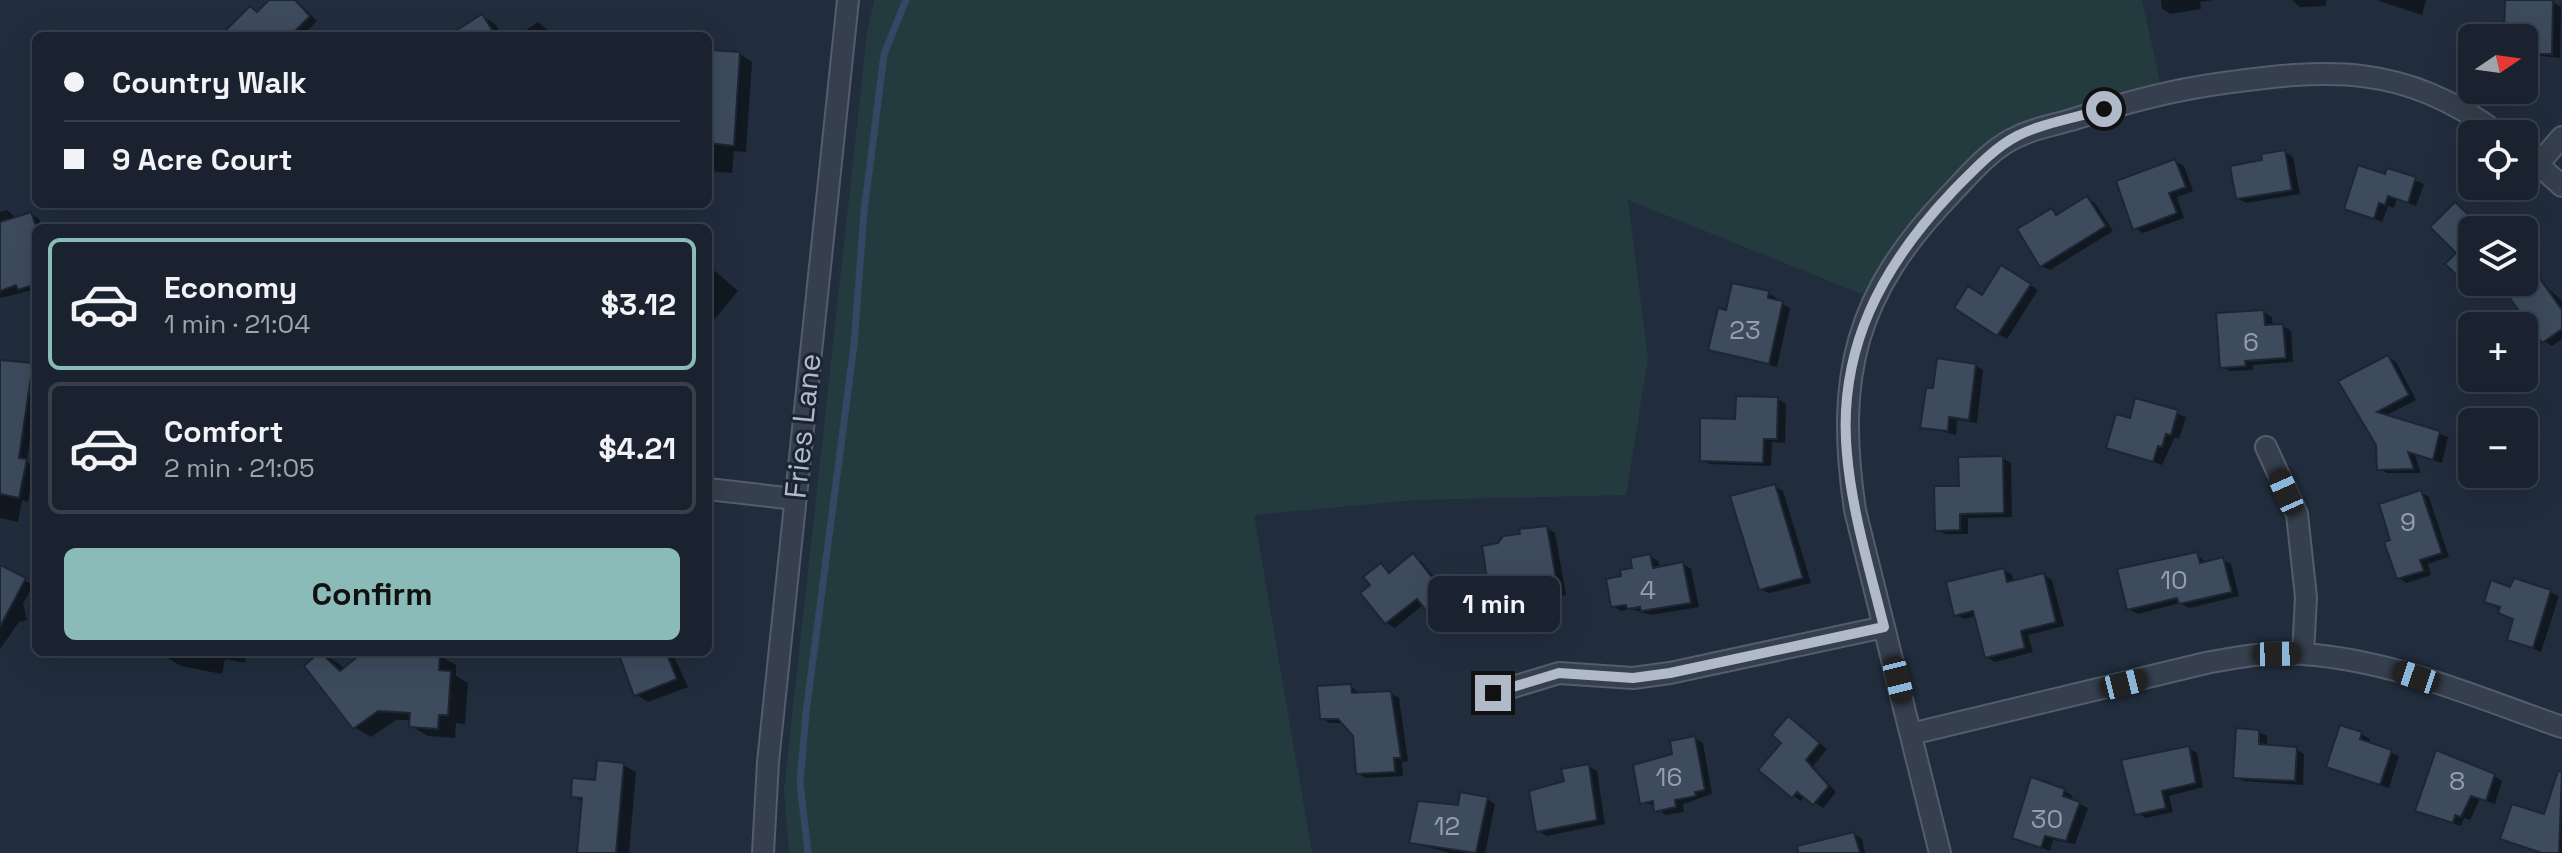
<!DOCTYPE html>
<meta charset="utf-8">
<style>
:root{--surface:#19222e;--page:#262f3a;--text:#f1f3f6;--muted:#9fa4aa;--line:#373f4a;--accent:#8bbbb9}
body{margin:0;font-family:"Space Grotesk",sans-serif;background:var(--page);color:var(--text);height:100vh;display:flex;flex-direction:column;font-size:30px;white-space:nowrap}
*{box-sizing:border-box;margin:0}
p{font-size:26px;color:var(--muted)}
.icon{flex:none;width:44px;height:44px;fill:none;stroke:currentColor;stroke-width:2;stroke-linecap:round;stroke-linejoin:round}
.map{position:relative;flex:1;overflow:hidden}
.drawer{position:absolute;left:32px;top:224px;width:680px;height:432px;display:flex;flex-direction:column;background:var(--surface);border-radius:12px;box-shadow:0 8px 32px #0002,0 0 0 2px var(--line)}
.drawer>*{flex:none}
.banner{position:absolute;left:32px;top:32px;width:680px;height:176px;border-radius:12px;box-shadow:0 8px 32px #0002,0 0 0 2px var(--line);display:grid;align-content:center;height:176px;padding:0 32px;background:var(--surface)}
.needle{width:52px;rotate:77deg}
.tools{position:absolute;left:2458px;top:24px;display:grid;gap:16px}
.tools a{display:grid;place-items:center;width:80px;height:80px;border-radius:12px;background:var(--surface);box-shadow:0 8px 32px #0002,0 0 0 2px var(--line);font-size:40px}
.end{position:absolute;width:36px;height:36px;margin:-18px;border:10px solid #b1bac9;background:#111;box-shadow:0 0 0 4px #111}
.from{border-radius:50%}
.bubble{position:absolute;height:56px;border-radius:12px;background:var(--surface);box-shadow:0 8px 32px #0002,0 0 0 2px var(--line);font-size:26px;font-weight:700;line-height:56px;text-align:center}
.car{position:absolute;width:24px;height:48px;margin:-24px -12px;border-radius:10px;box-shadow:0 0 6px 2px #0007;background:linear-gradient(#222 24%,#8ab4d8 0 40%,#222 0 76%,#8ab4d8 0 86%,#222 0)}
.banner b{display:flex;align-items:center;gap:28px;height:76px;font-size:30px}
.banner b+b{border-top:2px solid var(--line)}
.banner i{width:20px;height:20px;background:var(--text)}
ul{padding:14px 0 0;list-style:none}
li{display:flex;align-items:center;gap:24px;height:132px;margin:0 16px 12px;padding:0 16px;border:4px solid var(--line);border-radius:12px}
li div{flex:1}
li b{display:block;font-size:30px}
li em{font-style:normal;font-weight:700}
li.selected{border-color:var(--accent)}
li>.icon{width:72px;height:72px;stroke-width:1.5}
.primary-button{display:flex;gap:16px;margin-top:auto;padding:16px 32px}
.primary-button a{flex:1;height:92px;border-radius:12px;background:var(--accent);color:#111;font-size:32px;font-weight:700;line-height:92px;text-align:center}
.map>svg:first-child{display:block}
.green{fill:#233b3e}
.shadow{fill:#0007}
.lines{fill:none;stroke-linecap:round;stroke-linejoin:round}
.stream{stroke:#344866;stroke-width:7}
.building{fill:#3d4b5d;stroke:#1c2634;stroke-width:2}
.minor-casing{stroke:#535d6b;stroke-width:24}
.minor{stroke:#353f4d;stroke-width:20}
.route{stroke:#b1bac9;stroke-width:10}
.labels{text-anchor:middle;stroke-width:6;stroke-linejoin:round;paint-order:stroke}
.number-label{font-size:26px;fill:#949eae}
.street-label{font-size:30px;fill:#b1bac9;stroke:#1a2432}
</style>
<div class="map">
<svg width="2562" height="853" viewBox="0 0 2562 853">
<rect width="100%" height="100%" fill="#212d3d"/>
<path class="green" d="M874,0H2142L2162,91L2017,136L1978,166L1874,299L1628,200L1648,359L1626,495L1415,500L1254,515L1312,853H789L784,790L867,34Z"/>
<path class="shadow" d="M271,0H296L317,21L305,33L308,36H222L251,8L258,13Z
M2161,0H2213L2200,2L2201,9L2171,14L2162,9Z
M2292,0H2326V6L2300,7Z
M2426,0L2422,15L2379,1V0Z
M2553,2L2561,7L2560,58L2524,54V38H2506Z
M482,16L495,24L503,36H461Z
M538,22L555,36H517Z
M740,54L752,62L746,152L734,151L732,173L708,171V61Z
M2285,152L2293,157L2300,194L2246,203L2238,198L2264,162Z
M2175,161L2184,166L2193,191L2177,197L2184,218L2143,233L2135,228Z
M2388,170L2424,184L2416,206L2397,199L2394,208L2388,206L2382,222L2346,208L2386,177Z
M2087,198L2095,203L2113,231L2050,270L2042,266L2052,210L2060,215Z
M2456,204L2482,227L2492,216L2509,230H2472L2471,284L2463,279Z
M7,210L17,219L31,214L39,219L42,228H36V289L0,298V212Z
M708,265L738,291L708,327Z
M2002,267L2038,290L2007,339L1957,308L1983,297Z
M2538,279L2562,301V339L2552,346L2544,341Z
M1768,293L1776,298V301L1790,308L1777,367L1711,349L1727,313Z
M2264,312L2272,317L2273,326H2283L2291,331L2293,362L2253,365V370L2230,371L2221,367Z
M2388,357L2396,362L2416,400L2385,416L2448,437L2442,463L2415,455L2421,473H2387L2379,469L2377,444L2341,381Z
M0,362L36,367V421H32L27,462L34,466L28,502L22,500L18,522L0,518Z
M1975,365L1983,370L1977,423L1957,420L1956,435L1922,426L1934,391Z
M1778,399L1786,404L1785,443L1772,442L1771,466L1710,464L1702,460L1737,421Z
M2137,400L2186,417L2179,439L2175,437L2162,465L2108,447L2131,420Z
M2002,458L2011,463L2012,517L1968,518V534H1945L1937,530L1961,488Z
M1775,486L1783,491L1811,583L1769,593L1760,589Z
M2420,492L2429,497L2449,557L2428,564L2431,575L2407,583L2398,578L2393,542Z
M1546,528L1555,533L1566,595L1540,600L1532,595L1530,586L1499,588L1490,583Z
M2197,554L2207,564L2223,560L2231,564L2239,596L2189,608L2180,603L2138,614L2129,609Z
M1413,556L1421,561L1455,603L1438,616L1424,604L1395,628L1387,623L1373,586L1381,565L1392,573Z
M1650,556L1658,561L1660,568L1683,564L1691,569L1699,607L1651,615L1631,609L1621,611L1613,606L1623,578Z
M0,567L33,585L23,604L27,620L19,622L0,649Z
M2004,570L2012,575L2014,582L2044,575L2052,580L2064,626L2028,635L2033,652L1995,662L1986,657L1976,616L1964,619L1956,615Z
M2512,589L2550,592L2559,596L2541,652L2509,639L2515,619L2486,601Z
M169,652H247L245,663L225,659L222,674L181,666L168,658Z
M374,652H399L408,657L412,653L439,655L456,665V676L468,683L465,724L456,723L455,738L428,736L411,726V720H396L371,737L354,727L306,666L323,653L346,669L362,656Z
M620,652H672L688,687L648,702L635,694Z
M1351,686L1359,694L1390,693L1399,698L1408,761L1402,762L1403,776L1366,778L1358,773L1355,735L1344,723H1330L1322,718Z
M1796,724L1827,749L1813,766L1836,792L1823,808L1805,796L1801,801L1793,796L1784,743Z
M2341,727L2361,734L2370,739L2368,744L2399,756L2389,788L2337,770Z
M2259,732L2267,736V746L2296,749L2304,754L2303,785L2244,781L2235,777Z
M1694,738L1703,743L1712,794L1683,804L1684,812L1665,815L1656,806L1642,802L1674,755Z
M2188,748L2197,753L2203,787L2169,796L2173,812L2146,818L2137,813Z
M623,765L636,772L629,853H579L584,803L573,796Z
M1588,766L1597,771L1605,824L1547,836L1538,831L1566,782Z
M2494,776L2502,781L2495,804L2480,799L2470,820L2464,818L2461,826L2426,814Z
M2064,791L2072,795L2071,800L2088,808L2075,844L2053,840L2050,851L2015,837Z
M2552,796L2562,799V853H2549L2502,838L2545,817Z
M1487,799L1495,804L1485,853H1450L1411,842L1459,807Z
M1854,834L1862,839L1865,853H1826Z"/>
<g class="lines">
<path class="stream" d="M808,853L800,783L806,713L854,345L864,212L884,54L906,0"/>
</g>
<path class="building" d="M269,0H295L310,16L290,36H220L250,6L257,12Z
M2505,0H2553L2552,54H2529V50H2524V38H2504Z
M482,14L496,36H448Z
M712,50L740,52L734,146L708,143V59L711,60Z
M2285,150L2292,190L2236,199L2230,166L2262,160L2261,154Z
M2175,159L2186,187L2169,193L2177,213L2133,230L2116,181Z
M2358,165L2385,174L2387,168L2416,177L2408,203L2388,196L2385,205L2379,203L2374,219L2344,209Z
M2087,196L2106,226L2040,267L2017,229L2052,208L2056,215Z
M2455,202L2472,218V270L2462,280L2445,264L2456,253L2430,227Z
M31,212L36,226V284L18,290L16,285L0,291V222Z
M2001,265L2031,284L1997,336L1954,308L1968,286L1982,295Z
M2538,276L2562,310V329L2542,343L2509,297Z
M1732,283L1769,291L1768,298L1783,301L1769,364L1708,350L1718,308L1726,310Z
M2264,310L2265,325L2283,324L2286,358L2245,361L2246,366L2220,368L2216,313Z
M2388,355L2409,395L2377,412L2440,431L2433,460L2408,452L2414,469L2377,470L2376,445L2338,381Z
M1937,358L1976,364L1969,420L1949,417L1948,431L1920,428L1926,388H1933Z
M0,360L33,363L19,458L27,459L19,498L0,494Z
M1736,396L1778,397L1777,439H1764L1763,463L1700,461V418L1735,419Z
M2135,398L2178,410L2171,435L2166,434L2162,447L2158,446L2153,462L2106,448L2116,414L2130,418Z
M2003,456L2004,513L1960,514V530L1935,531L1934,486H1959L1958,457Z
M1775,484L1803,578L1759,590L1730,496Z
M2421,490L2442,553L2420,560L2424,571L2397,579L2384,542L2390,540L2379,504Z
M1547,526L1558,591L1530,597L1527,582L1488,585L1482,546L1498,543L1503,536L1520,534L1519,529Z
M2197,552L2200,563L2223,557L2232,592L2179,604L2177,598L2127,610L2117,569Z
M1413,553L1447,597L1428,613L1417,599L1385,624L1360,593L1370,585L1363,577L1381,563L1389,573Z
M1650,554L1653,568L1683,562L1691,603L1641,611L1640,607L1627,609L1626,605L1611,607L1606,579L1621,576L1620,570L1632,568L1630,558Z
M0,565L26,578L0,627Z
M2004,568L2007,582L2044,573L2056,622L2021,631L2025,648L1985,658L1973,611L1954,616L1946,582Z
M2514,578L2551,590L2533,648L2507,640L2513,619L2498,613L2500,607L2484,602L2491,580L2510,587Z
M320,652L340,671L361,654L440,653L439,670L451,671L448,715H439L438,729L409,727L410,713L378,711L353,729L304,666Z
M618,652H666L677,679L634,696Z
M1351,684L1352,693L1391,691L1401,758H1394L1395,772L1356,774L1353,736L1338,719H1320L1317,686Z
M1788,716L1820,743L1806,760L1829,786L1813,805L1797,792L1792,798L1758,770L1781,743L1772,735Z
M2340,725L2362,732L2360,739L2392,750L2380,785L2326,767Z
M2236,728L2259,730V744L2297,747L2295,781L2233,778Z
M1695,736L1705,790L1695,792L1696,796L1675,800L1676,807L1654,812L1653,801L1640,804L1633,765L1672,754L1670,741Z
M2189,746L2196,783L2162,791L2166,808L2135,815L2121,760Z
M2436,750L2495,774L2486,801L2471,796L2461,817L2455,815L2453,823L2415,811Z
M597,760L624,763L616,853H577L582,798L571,797L572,778L595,780Z
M1589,764L1597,820L1536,832L1529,791L1564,781L1561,769Z
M2558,771L2562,772L2559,853H2542L2500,839L2512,804L2544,814Z
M2031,777L2065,789L2063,796L2080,802L2066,841L2045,836L2041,848L2012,838Z
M1460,792L1488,797L1476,853L1409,843L1418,801L1458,805Z
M1854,832L1860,853H1798L1797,846Z"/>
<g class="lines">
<defs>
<path id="minor" d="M2524,152L2562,186
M2539,163L2562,137
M2266,447L2297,514L2306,597L2303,654
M708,489L795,499
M1493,693L1559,673L1633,678L1670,673L1884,627
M1911,734L2206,663C2238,657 2270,651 2303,654C2393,660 2478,698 2562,727
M763,853L768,762L848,0
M1940,853L1855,510C1835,375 1855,294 1950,195C1970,174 1992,147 2019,136C2035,128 2054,125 2071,120C2120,104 2166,91 2217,84C2330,68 2403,63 2499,134"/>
</defs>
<use href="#minor" class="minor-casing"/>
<use href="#minor" class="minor"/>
</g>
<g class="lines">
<path class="route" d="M1493,693L1559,673L1633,678L1670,673L1884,627C1870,570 1852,513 1847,454C1837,349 1882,266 1952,192C1971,173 1992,149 2017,136C2042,123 2076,118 2104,109"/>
</g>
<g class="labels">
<g class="number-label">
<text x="1745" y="339">23</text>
<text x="2251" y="351">6</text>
<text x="2408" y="531">9</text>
<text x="2174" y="589">10</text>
<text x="1648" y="599">4</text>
<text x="1669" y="786">16</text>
<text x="2457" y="790">8</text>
<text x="2047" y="828">30</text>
<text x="1447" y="835">12</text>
</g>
<g class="street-label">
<text transform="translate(803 426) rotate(-84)" y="10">Fries Lane</text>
</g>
</g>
</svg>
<div class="tools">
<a><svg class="needle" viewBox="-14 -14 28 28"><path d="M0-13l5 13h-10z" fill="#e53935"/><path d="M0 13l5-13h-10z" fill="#9fa4aa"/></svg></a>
<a><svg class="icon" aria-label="locate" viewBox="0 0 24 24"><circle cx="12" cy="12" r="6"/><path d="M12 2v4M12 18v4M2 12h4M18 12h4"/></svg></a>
<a><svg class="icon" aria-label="layers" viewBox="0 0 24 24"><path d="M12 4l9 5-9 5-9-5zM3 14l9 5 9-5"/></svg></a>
<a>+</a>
<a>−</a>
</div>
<i class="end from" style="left:2104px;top:109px"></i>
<i class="end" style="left:1493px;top:693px"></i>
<div class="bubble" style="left:1428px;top:576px;width:132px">1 min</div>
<i class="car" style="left:2286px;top:492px;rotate:336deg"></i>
<i class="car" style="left:2277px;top:654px;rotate:89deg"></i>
<i class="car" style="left:2416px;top:677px;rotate:289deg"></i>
<i class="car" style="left:1898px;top:680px;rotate:166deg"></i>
<i class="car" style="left:2124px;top:684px;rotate:76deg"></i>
<div class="banner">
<b><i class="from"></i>Country Walk</b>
<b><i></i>9 Acre Court</b>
</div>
<section class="drawer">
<ul>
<li class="selected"><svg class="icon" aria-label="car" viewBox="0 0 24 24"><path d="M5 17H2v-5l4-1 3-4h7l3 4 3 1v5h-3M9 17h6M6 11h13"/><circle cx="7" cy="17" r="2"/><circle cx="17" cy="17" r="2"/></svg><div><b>Economy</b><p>1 min · 21:04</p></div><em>$3.12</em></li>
<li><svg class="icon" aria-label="car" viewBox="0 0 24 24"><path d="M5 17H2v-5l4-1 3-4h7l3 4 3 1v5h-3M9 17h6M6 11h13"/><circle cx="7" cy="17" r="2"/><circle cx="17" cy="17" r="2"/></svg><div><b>Comfort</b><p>2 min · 21:05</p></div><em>$4.21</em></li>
</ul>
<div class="primary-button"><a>Confirm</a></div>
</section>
</div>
